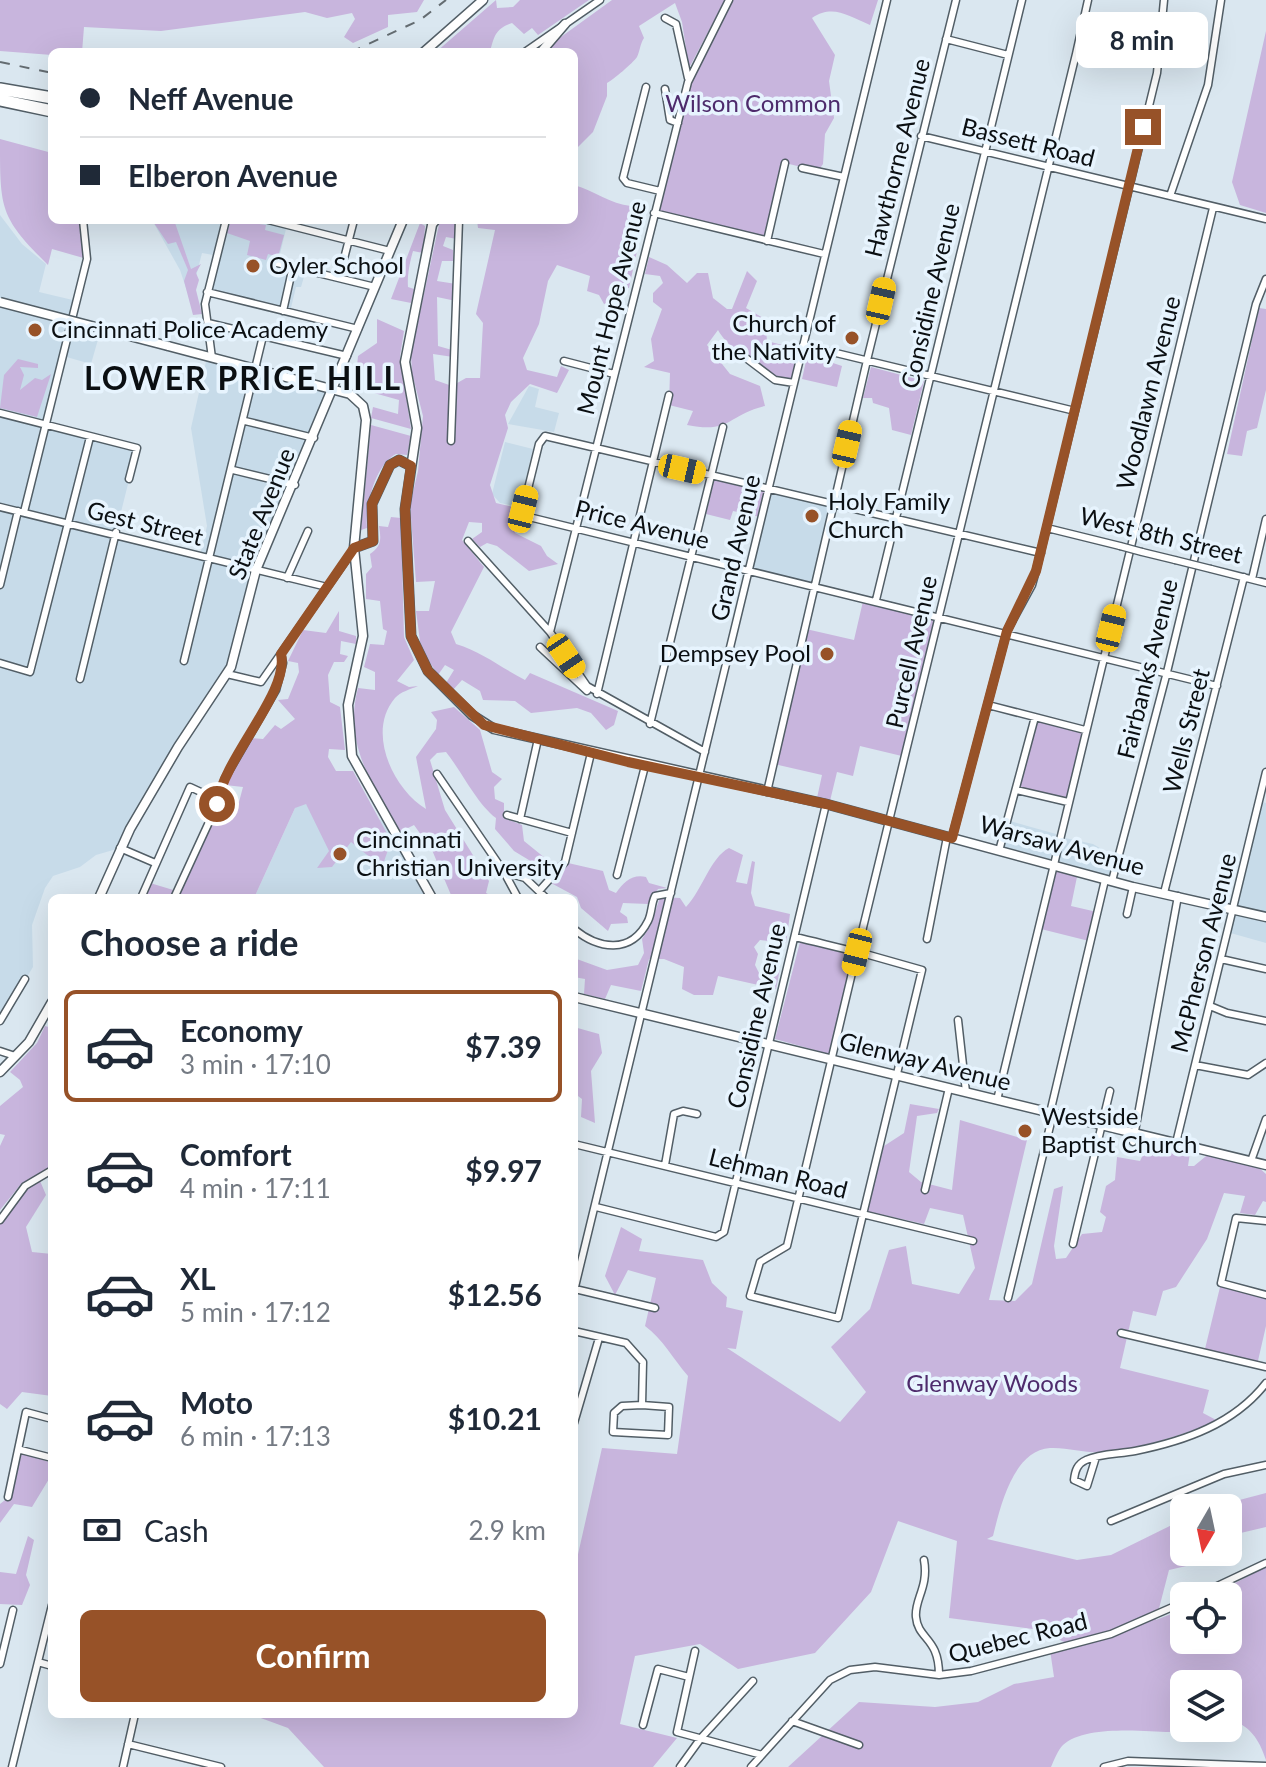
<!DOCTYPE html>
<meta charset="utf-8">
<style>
:root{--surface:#fff;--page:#f6f6f7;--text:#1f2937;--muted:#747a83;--line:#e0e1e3;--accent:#975228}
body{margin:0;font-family:Lato,sans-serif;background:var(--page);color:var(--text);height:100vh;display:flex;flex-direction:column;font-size:30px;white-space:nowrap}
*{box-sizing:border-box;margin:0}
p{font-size:26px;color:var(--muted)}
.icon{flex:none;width:44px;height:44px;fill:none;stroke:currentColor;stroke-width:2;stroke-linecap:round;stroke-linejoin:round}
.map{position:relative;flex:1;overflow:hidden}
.sheet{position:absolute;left:48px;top:894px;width:530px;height:824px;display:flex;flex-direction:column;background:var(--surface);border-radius:12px;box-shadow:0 8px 32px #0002}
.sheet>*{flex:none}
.guide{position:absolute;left:48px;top:48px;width:530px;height:176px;border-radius:12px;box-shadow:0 8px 32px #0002;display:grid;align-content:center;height:176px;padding:0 32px;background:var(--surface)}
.needle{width:52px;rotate:189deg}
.fabs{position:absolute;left:1170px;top:1494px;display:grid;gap:16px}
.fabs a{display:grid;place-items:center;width:72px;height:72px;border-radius:12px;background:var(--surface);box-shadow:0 8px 32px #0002;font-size:40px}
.end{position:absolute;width:36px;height:36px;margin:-18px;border:10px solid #975228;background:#fff;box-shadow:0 0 0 4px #fff}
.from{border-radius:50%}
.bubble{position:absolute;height:56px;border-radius:12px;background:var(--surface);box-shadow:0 8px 32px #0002;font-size:26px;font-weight:700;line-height:56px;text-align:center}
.car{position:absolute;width:24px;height:48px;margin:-24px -12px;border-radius:10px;box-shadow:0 0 6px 2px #0007;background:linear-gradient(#f5c518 24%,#345 0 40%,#f5c518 0 76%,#345 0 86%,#f5c518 0)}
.guide b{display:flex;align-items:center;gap:28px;height:76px;font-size:30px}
.guide b+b{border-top:2px solid var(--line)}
.guide i{width:20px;height:20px;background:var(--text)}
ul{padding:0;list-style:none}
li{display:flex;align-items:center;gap:24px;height:112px;margin:0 16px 12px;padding:0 16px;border:4px solid transparent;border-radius:12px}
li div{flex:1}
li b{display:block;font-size:30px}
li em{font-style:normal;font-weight:700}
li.current{border-color:var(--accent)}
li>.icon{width:72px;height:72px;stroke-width:1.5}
h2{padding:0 32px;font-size:36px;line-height:96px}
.pay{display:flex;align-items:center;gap:20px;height:88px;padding:0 32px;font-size:30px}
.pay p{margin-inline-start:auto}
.primary-button{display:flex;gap:16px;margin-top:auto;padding:16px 32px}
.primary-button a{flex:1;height:92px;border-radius:12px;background:var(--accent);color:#fff;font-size:32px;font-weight:700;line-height:92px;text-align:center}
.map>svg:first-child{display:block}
.built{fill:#c7dbe9}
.green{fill:#c8b5dd}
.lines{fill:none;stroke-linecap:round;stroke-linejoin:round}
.minor-casing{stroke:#525e66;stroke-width:9}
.major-casing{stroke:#525e66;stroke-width:11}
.highway-casing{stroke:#525e66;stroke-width:14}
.minor{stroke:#fff;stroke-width:6}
.major{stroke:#fff;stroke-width:8}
.highway{stroke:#fff;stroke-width:11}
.rail{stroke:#646c71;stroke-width:2;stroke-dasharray:10 10;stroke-linecap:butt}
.minor-bridge-casing{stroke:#525e66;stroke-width:9;stroke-linecap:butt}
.major-bridge-casing{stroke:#525e66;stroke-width:11;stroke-linecap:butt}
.minor-bridge{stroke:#fff;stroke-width:6}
.major-bridge{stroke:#fff;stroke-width:8}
.route{stroke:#975228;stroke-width:10}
.poi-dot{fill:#975228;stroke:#e7f4fe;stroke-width:3}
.labels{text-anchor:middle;stroke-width:7;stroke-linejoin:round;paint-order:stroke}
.park-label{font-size:24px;fill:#4e2b6c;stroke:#e7f4fe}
.street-label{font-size:24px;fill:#0b0f12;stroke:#e7f4fe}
.poi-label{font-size:24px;fill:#0b0f12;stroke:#e7f4fe;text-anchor:start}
.district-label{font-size:32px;font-weight:bold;letter-spacing:2px;fill:#0b0f12;stroke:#e7f4fe}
</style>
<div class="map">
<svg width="1266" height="1767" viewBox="0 0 1266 1767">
<rect width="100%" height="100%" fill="#dae7f0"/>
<path class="built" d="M0,215L22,244L46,264L39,292L77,301L70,328L99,336L91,364L63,356L46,425L137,448L116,532L200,555L207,526L191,428L207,357L333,390L256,570L234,659L120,848L96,855L80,867L53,876L45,888L32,925L33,967L0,1021Z
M152,220H222L213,255L202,253L190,300L180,270Z
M226,220H268L287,225L278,262L306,270L301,287H296L290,312L208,292Z
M529,386L539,389L535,407L559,413L554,432L508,424Z
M505,442L533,449L519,507L500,503L492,494Z
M768,489L835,505L816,585L750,570Z
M301,795L326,838L386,818L432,898H254Z
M1259,801L1266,803V943L1227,932Z
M1010,821L1056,834L1050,859L1004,847Z
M1065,838L1093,844L1115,857L1110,876L1059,861Z"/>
<path class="green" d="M0,0H424L417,12L388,15V27L353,43L344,37L355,19L352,13L327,18L305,12L161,31L84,27L82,52H52V55L0,51Z
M496,0L497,8L513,7L520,0H589L538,35L532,28L524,34L512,23C496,28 494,36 490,52H436Z
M612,0H725L689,68L682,22L675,3L639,26L644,38C640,44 640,51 637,57C633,63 613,80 607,83V96L593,132L574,151V52H545L554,42Z
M729,0H878L870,25C848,16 833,4 812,18L835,55L829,81L834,118L825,134L823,164L818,171L785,163L767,241L654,213L688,82Z
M1266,31V213L1240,205L1232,182Z
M0,139L52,153V220H83L87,259L52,249L48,265C0,217 0,210 0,139Z
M574,185C595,191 610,204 631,206L632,222L624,245L637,251L629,288L610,290V302L604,304L599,295L587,291L590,276L557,265L548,281L539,324L523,358L527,370L557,377L561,366L569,370L557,393L530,384L511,402L505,415L508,428L490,485L496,503L518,508L515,533L541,546L547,556L558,564L529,571L497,546L487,543L480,547L472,539L482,532V523L469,522L462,540L484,567L451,632L456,644C482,652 500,667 525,680L530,673L618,711L614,725L606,730L591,713L577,708L531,713L515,701L483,700L480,691L462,680L452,691L446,683L454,670L445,665L438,675L421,649L416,611H429L435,581L416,582L410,505L418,471L423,416L412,373L411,354L440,220H456L457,239L446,237L443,246L453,250V261H442L437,281L456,284V301L437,297L438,346L452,350L453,357L433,354L435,380L452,386L466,378H480L483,323L476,314L495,230L478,228L477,220H574Z
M152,220H174L191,269L201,264L196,273L199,280L196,290L202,314L193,315L184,281L188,270L176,242L168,244Z
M231,220L266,225L265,230L284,235L278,257L268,254L266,260L247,255L250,241L227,233Z
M420,223L425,226L423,253L413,251C410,261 407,276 408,287L414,289L411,303L391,299Z
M649,257L667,265L687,283L697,273H708L713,298L727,309H732L747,271L757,281L746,308L765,319L767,341L794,348L803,345L794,383C771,381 727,348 718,330L707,345L730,374L760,386L765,406C727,415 731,434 687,425L693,411L669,405L670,373L644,367L654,361L651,339L662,309L653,302V293L663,283L660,276L645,274Z
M1259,308L1266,309V390L1257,428L1247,431L1242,456L1227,454Z
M377,319L404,331L400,356L411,429L371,418L373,407L398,414L399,400L374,393L373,369L357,366L358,356L377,343Z
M808,352L834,357L833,363L842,366L837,387L802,379Z
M18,359L38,364V368L20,367L24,375L20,390L35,378L42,380L51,374L37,417L0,408L4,375Z
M871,367L924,381L911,435L892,430L889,408L873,403L872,398H863Z
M371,425L411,436L407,455L396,454C375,465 365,506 367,528L361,530Z
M714,480L765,492L760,517L733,511L730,520L706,514Z
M391,517L401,518L404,637L414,660L397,681L409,687L418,686C411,689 400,692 395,698C366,732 393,789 426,809L416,757L436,729L437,720L431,712L454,707L480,730L492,772L502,779L494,787L495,799L504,803V818L522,825L524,841L545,858L561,864L552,874L514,851L495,829L496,818C477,804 462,772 446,752L437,753L430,760L445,810L489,881L486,893L496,898L451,895L432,850L414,825L400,832C373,786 343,744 358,688L375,690V672L364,667L370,644L384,645L387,631L383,629L380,601L366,599V574L372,567L370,554C382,546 381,539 379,526L388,527Z
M864,597L939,615L906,757L860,746L853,776L837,772L830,801L817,798L822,775L774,764L806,629L854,640Z
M339,611V631L356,636V644L341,641L340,654L348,656L344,662H334L328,675L330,702L340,707L345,750L329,749L328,757L336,771H353L396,850H388L382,867L351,842L332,867L317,868L329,851L306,804L295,808L254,898H144L150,883L180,892L223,799L239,802L243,787L225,785L250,738L263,739L275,725L281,729L295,719L278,700L288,699L299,672L298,663L288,661L303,630L326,633Z
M1035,717L1085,730L1068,802L1016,790Z
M729,848L743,855L736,882L747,884L752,861L755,862L751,893L755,906L790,914L786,943L760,940L754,947L758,954L755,965L759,973L774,976L780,969L776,989L718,976L713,995H694L682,989L684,967L664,959H649L641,991L611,985L605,999L584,994L585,979L574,977V958L607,970L638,965L644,953L642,939L651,925L660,897L680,898L686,907C703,889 710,858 729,848Z
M568,863L603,871L609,890L616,893C624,882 632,874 646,877L649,883L667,888L658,889L648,904L623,903L620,912L627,917L628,923L611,924L608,931L581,908L577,897L551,883Z
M1053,865L1078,872L1071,906L1097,912L1089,941L1037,928Z
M800,942L845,953L852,960L829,1054L775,1039Z
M45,1026L52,1028V1166L21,1184L0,1210V1146L5,1135L0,1134V1106L23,1087L20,1080L10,1072L37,1043Z
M574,1027L599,1034L602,1053L591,1071L595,1123L581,1117L582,1099L574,1093Z
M910,1104L939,1109L937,1113L917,1116L909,1172L921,1182L952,1190L960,1120L1027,1140L989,1300L1015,1301L1032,1284L1054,1189L1063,1186L1054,1246L1056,1259L1066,1258L1082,1234L1102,1232L1106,1217L1100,1212L1106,1186L1115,1180L1117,1157L1140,1161L1148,1144L1190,1152L1188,1166H1194L1211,1152L1251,1161L1266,1174V1202L1263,1201L1255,1215L1240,1213L1245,1196L1224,1193L1207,1239L1176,1287L1163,1291L1156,1316L1133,1311L1120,1368L1209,1390L1203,1413L1218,1421C1181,1435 1145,1447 1105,1452C1087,1454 1068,1447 1050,1448C1013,1450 1000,1508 993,1536L987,1539L1077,1560L1111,1555L1184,1519V1552H1209L1195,1564L1169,1570L1156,1620L1184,1609V1640H1228V1596H1210L1266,1567V1760C1259,1739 1250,1725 1228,1719V1684H1184V1707L1177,1706L1170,1732C1143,1731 1084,1725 1063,1745C1058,1750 1054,1760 1051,1767H788L859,1702L935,1707L978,1702L1014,1684L1054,1677L1050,1650L1068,1644L1040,1630L949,1618L957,1541L898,1521L871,1592L815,1653L738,1669L700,1644L635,1656L620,1724L677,1738L653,1767H324L288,1728L250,1714H574V1572L602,1448L677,1454L688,1376C673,1359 663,1339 645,1326L656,1278L628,1270L615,1295L605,1276L621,1227L642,1239L639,1251L703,1260L712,1283L727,1297L726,1307L743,1311L736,1349L727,1348L840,1422L866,1392L831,1347L870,1309L889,1250L906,1246L912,1284L959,1294L975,1268L963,1215L930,1208L924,1224L866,1211L884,1146L904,1133Z
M38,1176L46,1195L26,1227L32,1252L52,1254V1396L22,1392L7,1409L0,1404V1220Z
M1221,1283L1266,1295V1326L1257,1365L1204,1353Z
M22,1453L52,1463V1474L32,1507L14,1504L0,1523V1504L10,1496Z
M1266,1493V1527L1228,1536V1508H1209Z
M28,1536L34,1540L26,1575L30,1585L22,1605L0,1604V1572L16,1574Z"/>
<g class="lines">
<defs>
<path id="minor" d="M665,18L676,24L688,78
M946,39L1008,55
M525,52L600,0
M646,87L623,178L627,183L660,191
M665,89L670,120L678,123
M921,136L1266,219
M802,168L844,177
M1170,196L1208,85L1221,0
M654,213L824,254
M268,220L390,251
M767,241L785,163
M277,263L375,287
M339,278L354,220
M207,292L358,329
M283,311L293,266
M208,323L347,356
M803,345L1075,411
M738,352L775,380L794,383
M212,358L205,304L226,220
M564,361L614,374
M0,413L137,448L129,479
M245,421L314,438
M451,441L459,220
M233,470L295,485
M0,507L327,587
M24,512L87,259L83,220
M1047,528L1120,546
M468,541L550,632L587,686L705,752
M1142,552L1175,560
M1041,553L545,436L539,444L523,509L529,517L1217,686
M1211,569L1266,583
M287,578L308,531
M1252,579L1266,519
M0,585L18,511
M876,600L1022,0
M550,632L688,82L729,0
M540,647L587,691
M184,661L263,336
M0,663L30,672L90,437
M227,674L261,682L354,549
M80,679L116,532
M597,694L669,395
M988,705L1085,730
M650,724L723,427
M437,774L504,872L525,878L546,898
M1016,790L1068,802
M767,792L868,356L956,0
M507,815L572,833
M520,819L538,739
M952,838L1007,631L1032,585L1037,567L1157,73L1164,0
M120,848L155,863
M999,851L1035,717
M504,872L518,898
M617,875L645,766
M1112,881L1167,672L1256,304L1266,279
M540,890L565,862L591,753
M1164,893L1244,577
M141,898L190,787L218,800
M174,898L216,807L225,778L276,690L283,663L281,654
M1127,914L1133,887
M574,929C598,949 631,955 648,921C652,913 651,904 655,896L671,893
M795,937C817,942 839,948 862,953L922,970L838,1318L750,1296L760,1262L787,1246C811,1148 834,1050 857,952L858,948L1076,54L1088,0
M927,939L947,837
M1221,959L1266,969
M1210,1006L1227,1013L1266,1021
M958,1020L966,1092
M0,1021L25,979
M0,1051L15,1056
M1195,1065L1248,1075L1266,1063
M997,1100L1213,208
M1050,1113L1105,880
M1133,1142L1178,896
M1176,1143L1266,772
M574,1144L973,1241
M1251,1161L1266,1119
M665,1165L674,1114L683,1111L697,1114
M925,1190L949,1088
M596,1207L716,1237L724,1232L826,804
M0,1220L25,1186L52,1170
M1266,1221L1236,1218L1221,1283L1266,1295
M1073,1244L1110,1091
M575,1289L655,1308
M574,1291L887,0
M1008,1298L1053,1114
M574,1331L626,1343L643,1362L642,1405L622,1406L614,1413L613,1432L668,1435L669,1407L642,1405
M1121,1333L1266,1367
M574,1423L599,1338
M21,1450L52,1458
M1096,1457L1087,1486L1074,1480C1075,1471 1077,1464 1086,1460C1100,1453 1120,1454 1135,1451C1185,1441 1234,1424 1266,1383
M8,1497L26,1412L52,1419
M1111,1521L1224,1474L1266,1465
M924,1560C929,1587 914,1600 916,1617C918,1640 939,1637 939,1675
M1196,1596L1266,1563
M695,1651L677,1732L762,1755
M38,1662L52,1666
M0,1664L13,1610
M792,1721L859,1745
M643,1725L658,1669L689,1677
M128,1744L221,1767
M12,1767L52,1605
M123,1767L135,1714
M680,1767L701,1738L753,1681
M751,1767L830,1680L850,1670L875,1667L939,1675L971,1671L1111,1634L1184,1602
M1104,1767L1128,1761L1266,1766"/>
<path id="major" d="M424,52L483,0
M541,52L565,24
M433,220L405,362L417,428L405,509L411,636L428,671L472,715L494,729L826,804L1133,887L1266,917
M168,346L350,394L363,406L366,420L354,548L363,636L348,705L352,756L432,898
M354,548L373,541L372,504L390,465L399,460L411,466
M99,898L130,829L178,747L231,667L256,570L403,220
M574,997L1266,1165
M0,1072L29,1042L52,1002"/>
<path id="highway" d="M0,89L52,98
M0,100L52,111
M433,221V220"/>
</defs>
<use href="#minor" class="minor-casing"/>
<use href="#major" class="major-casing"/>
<use href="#highway" class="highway-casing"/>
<use href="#minor" class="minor"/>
<use href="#major" class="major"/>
<use href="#highway" class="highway"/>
<path class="rail" d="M351,52L420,20L446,0
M0,62L52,73"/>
<defs>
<path id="minor-bridge" d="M1120,546L1142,552
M1175,560L1211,569"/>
<path id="major-bridge" d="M0,302L168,346"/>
</defs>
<use href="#minor-bridge" class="minor-bridge-casing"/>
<use href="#major-bridge" class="major-bridge-casing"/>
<use href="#minor-bridge" class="minor-bridge"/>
<use href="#major-bridge" class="major-bridge"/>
</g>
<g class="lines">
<path class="route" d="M217,804C224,757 290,692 281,654L354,548L373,541L372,504L390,465L399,460L411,466L405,509L411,636L428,671L484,725L628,762L826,804L952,838L1007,631L1036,571L1143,127"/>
</g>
<g class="poi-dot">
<circle cx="253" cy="266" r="8"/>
<circle cx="35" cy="330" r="8"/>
<circle cx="852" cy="338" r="8"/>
<circle cx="812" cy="516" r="8"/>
<circle cx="827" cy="654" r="8"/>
<circle cx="340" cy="854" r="8"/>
<circle cx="1025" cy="1131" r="8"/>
</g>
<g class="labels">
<g class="park-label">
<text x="753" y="112">Wilson Common</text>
<text x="992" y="1392">Glenway Woods</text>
</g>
<g class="street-label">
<text transform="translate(1028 143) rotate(14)" y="8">Bassett Road</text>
<text transform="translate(898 158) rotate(-76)" y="8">Hawthorne Avenue</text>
<text transform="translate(931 296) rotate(-77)" y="8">Considine Avenue</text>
<text transform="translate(612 308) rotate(-76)" y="8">Mount Hope Avenue</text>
<text transform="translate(1149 393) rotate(-76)" y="8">Woodlawn Avenue</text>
<text transform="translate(262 514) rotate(-68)" y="8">State Avenue</text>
<text transform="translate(145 524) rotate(14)" y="8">Gest Street</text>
<text transform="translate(642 525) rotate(14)" y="8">Price Avenue</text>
<text transform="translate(1161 536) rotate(14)" y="8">West 8th Street</text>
<text transform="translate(736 548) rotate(-77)" y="8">Grand Avenue</text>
<text transform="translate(912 652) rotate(-77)" y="8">Purcell Avenue</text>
<text transform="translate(1148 669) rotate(-76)" y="8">Fairbanks Avenue</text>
<text transform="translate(1187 731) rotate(-76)" y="8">Wells Street</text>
<text transform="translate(1062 846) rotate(15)" y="8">Warsaw Avenue</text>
<text transform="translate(1204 953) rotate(-76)" y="8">McPherson Avenue</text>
<text transform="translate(757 1016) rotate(-77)" y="8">Considine Avenue</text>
<text transform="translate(925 1062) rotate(14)" y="8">Glenway Avenue</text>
<text transform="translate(778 1174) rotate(14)" y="8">Lehman Road</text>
<text transform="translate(1018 1638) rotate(-14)" y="8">Quebec Road</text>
</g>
<g class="poi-label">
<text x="269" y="274">Oyler School</text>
<text x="836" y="332" text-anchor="end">Church of<tspan x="836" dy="28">the Nativity</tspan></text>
<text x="51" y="338">Cincinnati Police Academy</text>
<text x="828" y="510">Holy Family<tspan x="828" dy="28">Church</tspan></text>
<text x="811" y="662" text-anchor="end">Dempsey Pool</text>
<text x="356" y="848">Cincinnati<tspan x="356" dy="28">Christian University</tspan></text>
<text x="1041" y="1125">Westside<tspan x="1041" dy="28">Baptist Church</tspan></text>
</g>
<g class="district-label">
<text x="243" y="390">LOWER PRICE HILL</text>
</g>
</g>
</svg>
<div class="fabs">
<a><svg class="needle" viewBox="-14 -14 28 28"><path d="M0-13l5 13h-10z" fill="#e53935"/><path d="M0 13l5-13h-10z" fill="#747a83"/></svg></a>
<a><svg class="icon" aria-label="locate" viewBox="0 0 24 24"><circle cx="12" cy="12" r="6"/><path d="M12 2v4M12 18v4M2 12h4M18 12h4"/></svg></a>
<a><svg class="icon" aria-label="layers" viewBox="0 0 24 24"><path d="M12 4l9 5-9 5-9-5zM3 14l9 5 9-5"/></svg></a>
</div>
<i class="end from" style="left:217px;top:804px"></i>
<i class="end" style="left:1143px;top:127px"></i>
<div class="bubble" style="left:1076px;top:12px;width:132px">8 min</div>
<i class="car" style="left:881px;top:301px;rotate:13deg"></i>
<i class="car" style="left:847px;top:444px;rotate:13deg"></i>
<i class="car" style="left:682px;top:469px;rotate:103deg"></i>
<i class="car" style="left:523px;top:509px;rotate:14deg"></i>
<i class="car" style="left:1111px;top:628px;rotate:14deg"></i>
<i class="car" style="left:566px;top:656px;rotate:146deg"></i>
<i class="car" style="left:857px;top:952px;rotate:194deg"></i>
<div class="guide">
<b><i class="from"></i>Neff Avenue</b>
<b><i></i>Elberon Avenue</b>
</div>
<section class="sheet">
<h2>Choose a ride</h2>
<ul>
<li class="current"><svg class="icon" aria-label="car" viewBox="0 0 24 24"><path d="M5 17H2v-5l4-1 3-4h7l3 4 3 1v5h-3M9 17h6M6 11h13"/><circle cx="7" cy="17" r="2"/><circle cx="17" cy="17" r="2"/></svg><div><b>Economy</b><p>3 min · 17:10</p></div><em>$7.39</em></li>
<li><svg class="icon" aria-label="car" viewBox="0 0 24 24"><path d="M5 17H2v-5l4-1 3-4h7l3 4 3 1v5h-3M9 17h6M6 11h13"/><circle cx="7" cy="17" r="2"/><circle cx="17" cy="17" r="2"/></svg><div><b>Comfort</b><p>4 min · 17:11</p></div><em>$9.97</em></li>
<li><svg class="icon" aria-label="car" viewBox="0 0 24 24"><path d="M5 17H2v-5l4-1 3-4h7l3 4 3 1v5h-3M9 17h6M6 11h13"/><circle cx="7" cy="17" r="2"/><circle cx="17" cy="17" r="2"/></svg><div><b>XL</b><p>5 min · 17:12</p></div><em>$12.56</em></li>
<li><svg class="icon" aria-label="car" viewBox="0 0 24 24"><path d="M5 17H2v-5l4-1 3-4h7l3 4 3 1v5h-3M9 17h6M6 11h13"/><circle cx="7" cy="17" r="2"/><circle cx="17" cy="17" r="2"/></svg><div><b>Moto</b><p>6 min · 17:13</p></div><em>$10.21</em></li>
</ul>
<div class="pay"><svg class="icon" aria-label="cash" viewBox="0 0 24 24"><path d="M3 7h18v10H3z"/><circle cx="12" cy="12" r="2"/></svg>Cash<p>2.9 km</p></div>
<div class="primary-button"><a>Confirm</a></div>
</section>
</div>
